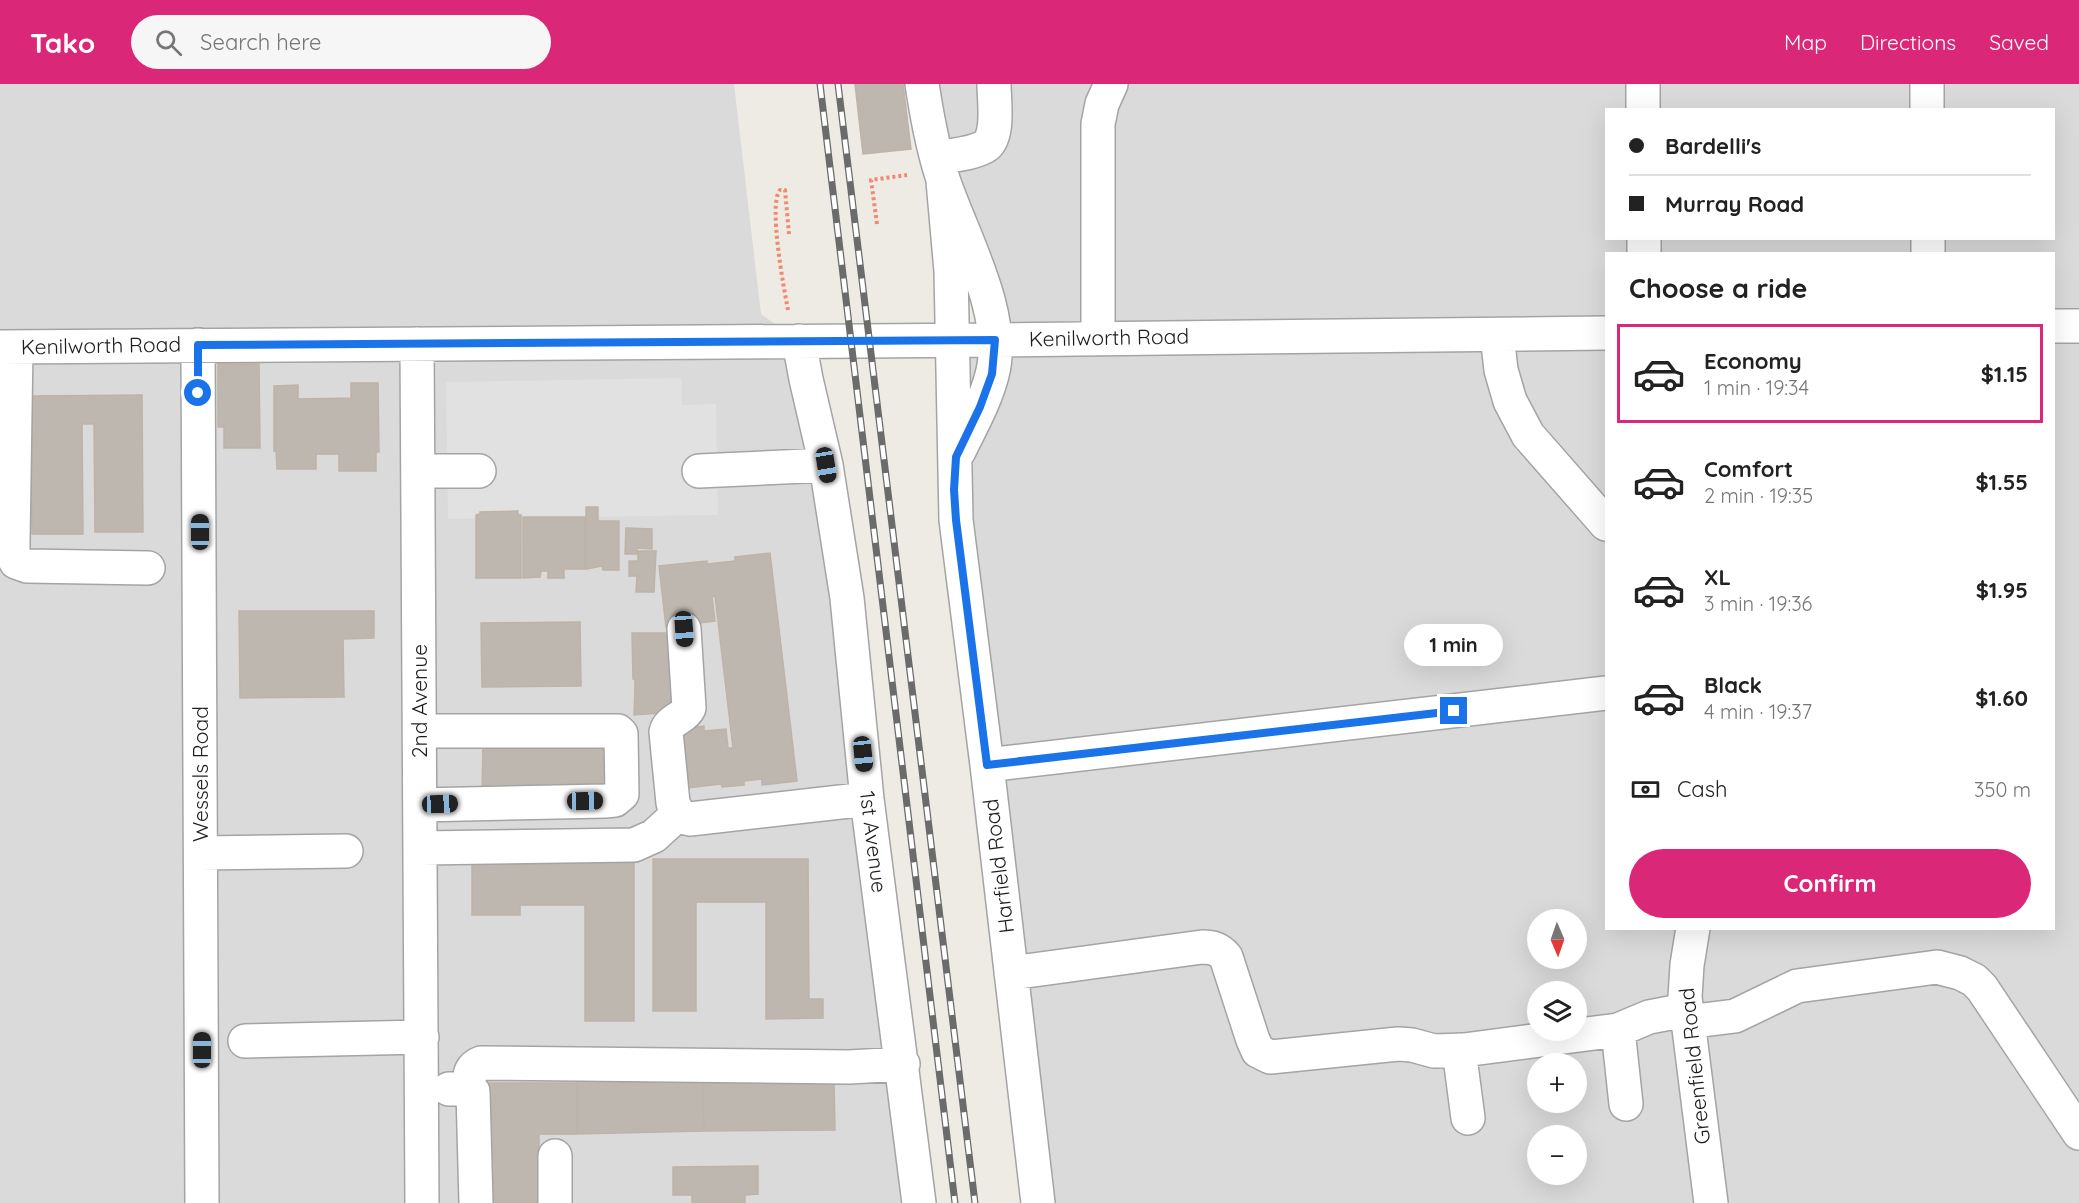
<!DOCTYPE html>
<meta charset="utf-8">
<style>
:root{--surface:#fff;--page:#f6f6f6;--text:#222;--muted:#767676;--line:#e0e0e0;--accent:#db2777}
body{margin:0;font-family:Quicksand,sans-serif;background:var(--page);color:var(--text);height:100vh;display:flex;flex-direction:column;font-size:22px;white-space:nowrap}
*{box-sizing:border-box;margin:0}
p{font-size:20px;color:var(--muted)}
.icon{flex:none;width:33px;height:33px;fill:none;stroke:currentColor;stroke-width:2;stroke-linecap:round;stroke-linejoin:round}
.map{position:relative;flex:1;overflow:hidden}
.panel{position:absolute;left:1605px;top:168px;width:450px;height:678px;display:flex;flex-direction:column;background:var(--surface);border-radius:0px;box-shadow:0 6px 24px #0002}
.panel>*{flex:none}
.hud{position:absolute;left:1605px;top:24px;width:450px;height:132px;border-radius:0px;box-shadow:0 6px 24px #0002;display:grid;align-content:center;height:132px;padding:0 24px;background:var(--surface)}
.needle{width:39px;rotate:178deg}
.controls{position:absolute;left:1527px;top:825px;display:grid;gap:12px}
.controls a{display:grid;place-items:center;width:60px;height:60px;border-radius:50%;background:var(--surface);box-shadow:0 6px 24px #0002;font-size:30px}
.end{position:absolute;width:27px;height:27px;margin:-14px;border:8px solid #1a73e8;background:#fff;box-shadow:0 0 0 3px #fff}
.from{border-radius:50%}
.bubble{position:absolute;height:42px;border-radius:21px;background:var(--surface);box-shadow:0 6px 24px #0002;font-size:20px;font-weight:700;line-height:42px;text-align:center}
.car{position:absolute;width:18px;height:36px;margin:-18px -9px;border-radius:8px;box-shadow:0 0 4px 2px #0007;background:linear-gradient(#222 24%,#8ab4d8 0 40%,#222 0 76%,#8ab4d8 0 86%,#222 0)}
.hud b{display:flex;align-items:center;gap:21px;height:57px;font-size:22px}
.hud b+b{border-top:2px solid var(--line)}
.hud i{width:15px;height:15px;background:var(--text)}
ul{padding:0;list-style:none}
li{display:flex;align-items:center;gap:18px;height:99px;margin:0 12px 9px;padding:0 12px;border:3px solid transparent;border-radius:0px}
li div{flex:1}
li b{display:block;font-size:22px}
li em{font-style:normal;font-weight:700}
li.selected{border-color:var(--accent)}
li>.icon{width:54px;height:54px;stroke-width:1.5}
h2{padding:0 24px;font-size:27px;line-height:72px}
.pay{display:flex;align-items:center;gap:15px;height:66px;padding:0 24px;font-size:22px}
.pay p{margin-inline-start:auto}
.primary-button{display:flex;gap:12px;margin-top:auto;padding:12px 24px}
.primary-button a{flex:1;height:69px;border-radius:36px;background:var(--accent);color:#fff;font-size:24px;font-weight:700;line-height:69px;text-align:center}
header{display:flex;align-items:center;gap:36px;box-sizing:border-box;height:84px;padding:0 30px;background:var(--accent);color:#fff}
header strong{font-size:28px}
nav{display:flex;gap:33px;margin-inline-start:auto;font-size:21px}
.search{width:420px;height:54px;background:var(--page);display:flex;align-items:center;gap:15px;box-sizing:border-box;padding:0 21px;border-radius:33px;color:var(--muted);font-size:22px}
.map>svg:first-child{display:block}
.residential{fill:#dbdada;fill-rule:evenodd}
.parking{fill:#e1e1e1}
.building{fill:#beb7b0;stroke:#beb3a6;stroke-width:1.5}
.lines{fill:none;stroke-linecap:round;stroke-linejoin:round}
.minor-casing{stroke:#a4a4a4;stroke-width:36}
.path{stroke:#f18870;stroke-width:4;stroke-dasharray:3 3;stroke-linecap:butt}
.minor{stroke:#fff;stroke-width:33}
.rail-casing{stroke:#6b6b6b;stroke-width:7}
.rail{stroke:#fff;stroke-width:4.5;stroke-dasharray:14;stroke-linecap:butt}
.route{stroke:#1a73e8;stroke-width:8}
.labels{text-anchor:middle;stroke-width:6;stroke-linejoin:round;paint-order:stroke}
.street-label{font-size:21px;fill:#1d1d1d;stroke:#fff}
</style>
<header>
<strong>Tako</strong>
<div class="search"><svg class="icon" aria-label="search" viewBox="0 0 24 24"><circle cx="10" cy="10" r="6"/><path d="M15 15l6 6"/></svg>Search here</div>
<nav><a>Map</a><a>Directions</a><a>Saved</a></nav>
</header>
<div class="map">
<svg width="2079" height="1119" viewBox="0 0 2079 1119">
<rect width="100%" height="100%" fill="#edebe3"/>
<path class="residential" d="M0,0H734L761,230L799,257L919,1119H0Z
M922,0H2079V1119H1038L953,256H994ZM1606,26H2054V154H1606ZM1606,170H2054V844H1606ZM1538,836H1576V874H1538ZM1538,908H1576V946H1538ZM1538,980H1576V1018H1538ZM1538,1052H1576V1090H1538Z"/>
<path class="parking" d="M681,294L682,321L716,320L718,431L448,435L446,298Z"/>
<path class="building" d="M855,0H903L911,65L863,70Z
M218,280H259L260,364H224V343H218Z
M351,299H378L379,368H376V387H339V370H316V385H277L276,367H274V302L298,301V315L351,314Z
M142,311L143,448H95L94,340H82L83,450H32L31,312Z
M586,423H598V437H619V486H603L602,482L586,485Z
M518,427V431H521V494H476V431L480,430V428Z
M523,433H585V485H564V494H548V487H541L540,493L523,494Z
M626,444L652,445V465L637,464V470H625Z
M638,467H656L654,508H636L637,492H629V477H638Z
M770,469L797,697L762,701V695L744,697V701L722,703L721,700L679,705L673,646L704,642V647L726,645L728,664H733L715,512L712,513L715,537L666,543L659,482L707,477V480L735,477V473Z
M239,527H374V554L343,555L344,613L240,614Z
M580,538L581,602L482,603L481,539Z
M632,549H666L673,628L634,631L635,603V595H633Z
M483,660H612V708L482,709Z
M634,771V937H585V821H520V831H472V772Z
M653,775H808L809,915H823V934L766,935V818H696V927H653Z
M577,995L703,996L704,1047L577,1050Z
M834,995L835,1046L704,1047L703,996Z
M487,999H577V1050H539V1119H487Z
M758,1082V1110L745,1111V1119H692V1111H673V1083Z"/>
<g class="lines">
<defs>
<path id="minor" d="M922,0C927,33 933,67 944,98C963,154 1008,232 992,291C985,318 971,342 959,367
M1643,0V26
M1927,0V26
M937,74C952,71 971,70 984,63C1000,55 994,16 994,0
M943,97L951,187L956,436L987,681L1038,1119
M1644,154V170
M1928,154V170
M2054,242H2079
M1497,251L1501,286L1510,317L1528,351L1606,440
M1098,254V40L1102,20L1111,0
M799,257L806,295L826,381L847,514L867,715L919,1119
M417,260L422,1119
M198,261L202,1119
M0,263L995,256L1606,249
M16,263L13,457V472L16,478L27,482L148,484
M419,387H479
M699,387L826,381
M684,545L689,624C684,635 669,635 666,648L673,719C677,728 679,733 690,735L867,715
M420,647H618L621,650L622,710L615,716L605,717L420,721
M987,681L1606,609
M421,764L634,761L654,752L678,730
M201,769L346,767
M1693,844L1687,881L1685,913L1711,1119
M1011,889L1202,863C1213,863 1219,865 1226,873L1253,956L1258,967L1270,973L1398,960L1412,961L1434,967L1464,966L1618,946L1649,933L1686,926
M1687,938L1735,932L1797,902L1937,883L1960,889L1974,896L1982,904L2079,1049
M1618,946L1626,1020
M245,957L422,953
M1459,966L1468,1034
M449,1005H468L473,1008L476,1119
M468,1005C470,993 468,984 481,979L849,983L903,980
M555,1072V1119"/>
</defs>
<use href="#minor" class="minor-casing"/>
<path class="path" d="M877,140L871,96L907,91
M788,226C784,205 768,120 780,106H785L789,150"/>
<use href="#minor" class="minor"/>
<defs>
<path id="rail" d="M820,0L955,1119
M838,0L975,1119"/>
</defs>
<use href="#rail" class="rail-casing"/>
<use href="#rail" class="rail"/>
</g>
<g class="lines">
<path class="route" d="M198,309V261L995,256L992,290L980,323L956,373L954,406L956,436L987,681L1454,627"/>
</g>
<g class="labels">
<g class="street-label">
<text transform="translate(1109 254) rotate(-1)" y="7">Kenilworth Road</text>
<text transform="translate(101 262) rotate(-1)" y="7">Kenilworth Road</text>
<text transform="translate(420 617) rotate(-90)" y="7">2nd Avenue</text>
<text transform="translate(201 690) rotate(-90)" y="7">Wessels Road</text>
<text transform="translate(873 758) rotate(83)" y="7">1st Avenue</text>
<text transform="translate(999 782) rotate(-97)" y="7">Harfield Road</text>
<text transform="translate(1695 982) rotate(-96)" y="7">Greenfield Road</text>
</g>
</g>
</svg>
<div class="controls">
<a><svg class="needle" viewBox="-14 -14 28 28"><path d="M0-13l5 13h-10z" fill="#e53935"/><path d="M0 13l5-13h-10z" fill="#767676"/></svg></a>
<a><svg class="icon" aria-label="layers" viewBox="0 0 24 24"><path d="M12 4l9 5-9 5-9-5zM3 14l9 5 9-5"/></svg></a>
<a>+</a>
<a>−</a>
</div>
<i class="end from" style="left:198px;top:309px"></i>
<i class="end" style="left:1454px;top:627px"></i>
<div class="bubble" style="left:1404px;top:540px;width:99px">1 min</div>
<i class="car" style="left:826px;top:381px;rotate:171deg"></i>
<i class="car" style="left:200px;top:448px;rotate:0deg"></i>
<i class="car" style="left:684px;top:545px;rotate:176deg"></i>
<i class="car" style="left:863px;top:670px;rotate:174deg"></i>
<i class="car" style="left:585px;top:717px;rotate:89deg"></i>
<i class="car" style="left:440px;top:720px;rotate:88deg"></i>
<i class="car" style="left:202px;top:966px;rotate:0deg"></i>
<div class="hud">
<b><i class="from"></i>Bardelli's</b>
<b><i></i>Murray Road</b>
</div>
<section class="panel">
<h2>Choose a ride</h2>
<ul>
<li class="selected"><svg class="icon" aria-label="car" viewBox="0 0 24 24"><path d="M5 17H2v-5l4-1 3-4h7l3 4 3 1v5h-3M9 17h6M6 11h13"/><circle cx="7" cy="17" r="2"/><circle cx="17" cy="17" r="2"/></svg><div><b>Economy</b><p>1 min · 19:34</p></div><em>$1.15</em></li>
<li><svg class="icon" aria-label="car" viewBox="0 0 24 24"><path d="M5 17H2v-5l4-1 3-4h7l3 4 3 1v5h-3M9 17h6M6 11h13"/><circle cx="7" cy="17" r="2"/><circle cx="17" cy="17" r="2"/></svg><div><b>Comfort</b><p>2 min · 19:35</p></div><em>$1.55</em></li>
<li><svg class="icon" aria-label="car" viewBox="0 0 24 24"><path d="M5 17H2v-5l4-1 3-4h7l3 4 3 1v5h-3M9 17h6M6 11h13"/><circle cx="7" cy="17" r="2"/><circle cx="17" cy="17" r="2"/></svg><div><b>XL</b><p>3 min · 19:36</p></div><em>$1.95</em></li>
<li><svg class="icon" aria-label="car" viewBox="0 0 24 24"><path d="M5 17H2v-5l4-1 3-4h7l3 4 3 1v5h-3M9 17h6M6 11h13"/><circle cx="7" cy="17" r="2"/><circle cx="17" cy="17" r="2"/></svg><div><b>Black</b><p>4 min · 19:37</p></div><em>$1.60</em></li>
</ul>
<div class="pay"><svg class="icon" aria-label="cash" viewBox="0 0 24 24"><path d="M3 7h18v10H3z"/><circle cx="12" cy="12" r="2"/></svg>Cash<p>350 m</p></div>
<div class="primary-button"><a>Confirm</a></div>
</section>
</div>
